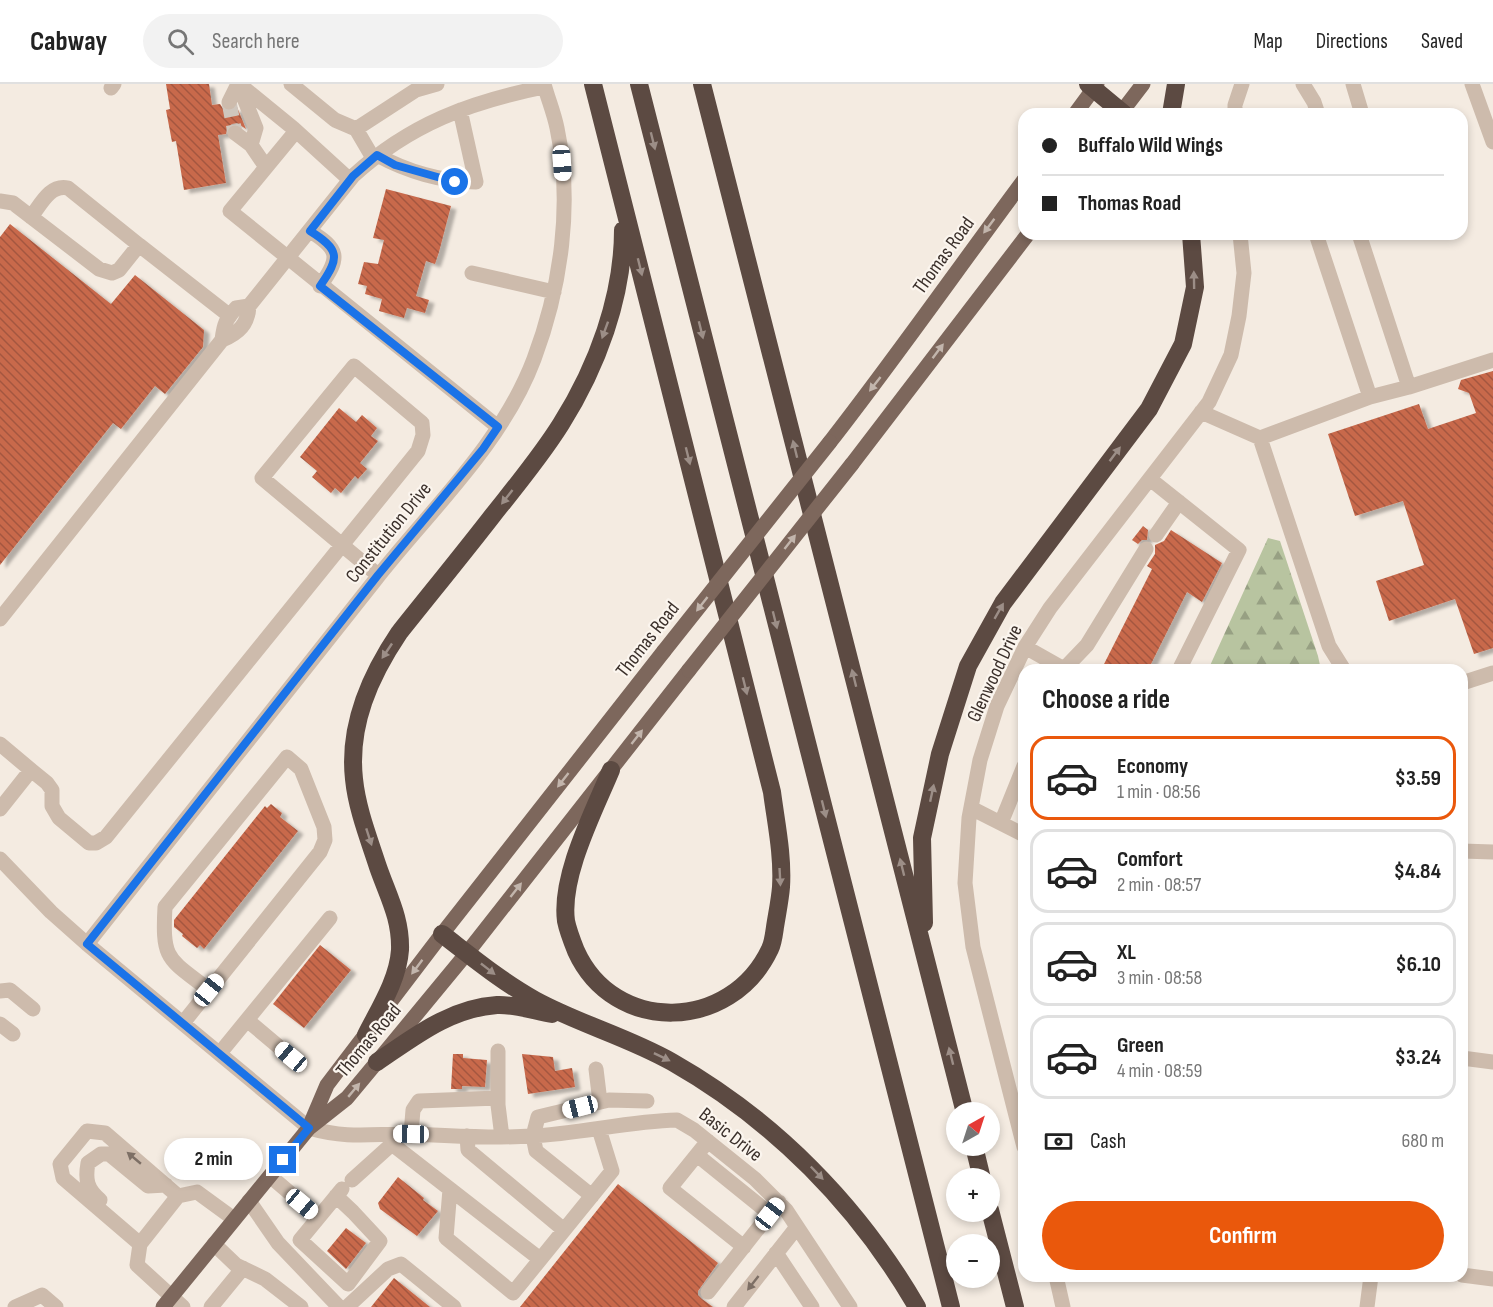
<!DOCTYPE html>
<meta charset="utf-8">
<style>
:root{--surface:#fff;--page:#f2f2f2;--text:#222;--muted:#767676;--line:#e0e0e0;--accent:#ea580c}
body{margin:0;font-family:"Sofia Sans Condensed",sans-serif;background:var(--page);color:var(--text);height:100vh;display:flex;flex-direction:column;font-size:22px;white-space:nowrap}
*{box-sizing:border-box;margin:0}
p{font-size:20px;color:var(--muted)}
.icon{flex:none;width:33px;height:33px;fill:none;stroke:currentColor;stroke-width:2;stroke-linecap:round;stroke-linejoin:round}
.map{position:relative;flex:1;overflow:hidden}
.details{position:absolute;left:1018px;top:580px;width:450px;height:618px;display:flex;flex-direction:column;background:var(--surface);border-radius:18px;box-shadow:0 3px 9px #0003}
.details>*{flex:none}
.hud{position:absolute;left:1018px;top:24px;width:450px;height:132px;border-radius:18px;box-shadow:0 3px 9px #0003;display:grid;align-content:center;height:132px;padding:0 24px;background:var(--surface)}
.needle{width:39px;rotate:39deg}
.buttons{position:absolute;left:946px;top:1018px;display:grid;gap:12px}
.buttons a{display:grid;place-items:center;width:54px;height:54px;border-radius:50%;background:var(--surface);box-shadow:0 3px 9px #0003;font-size:30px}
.end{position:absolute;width:27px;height:27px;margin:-14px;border:8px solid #1a73e8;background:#fff;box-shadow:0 0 0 3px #fff}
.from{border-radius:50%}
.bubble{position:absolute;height:42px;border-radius:21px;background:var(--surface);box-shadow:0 3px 9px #0003;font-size:20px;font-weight:700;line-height:42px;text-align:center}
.car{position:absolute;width:18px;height:36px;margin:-18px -9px;border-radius:8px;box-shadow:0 0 4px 2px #0007;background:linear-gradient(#fff 24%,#345 0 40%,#fff 0 76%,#345 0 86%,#fff 0)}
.hud b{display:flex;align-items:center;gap:21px;height:57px;font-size:22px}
.hud b+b{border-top:2px solid var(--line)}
.hud i{width:15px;height:15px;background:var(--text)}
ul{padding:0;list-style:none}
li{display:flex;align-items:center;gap:18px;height:84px;margin:0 12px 9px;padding:0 12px;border:3px solid var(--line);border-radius:18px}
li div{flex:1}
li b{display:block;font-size:22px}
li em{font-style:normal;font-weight:700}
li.on{border-color:var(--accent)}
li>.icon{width:54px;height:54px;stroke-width:1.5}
h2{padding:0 24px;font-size:27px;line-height:72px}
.pay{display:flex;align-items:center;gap:15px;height:66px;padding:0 24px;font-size:22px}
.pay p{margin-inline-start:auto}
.cta{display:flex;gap:12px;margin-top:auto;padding:12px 24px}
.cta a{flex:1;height:69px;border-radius:36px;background:var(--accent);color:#fff;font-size:24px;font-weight:700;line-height:69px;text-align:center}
header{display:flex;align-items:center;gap:36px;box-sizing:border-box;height:84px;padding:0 30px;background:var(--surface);border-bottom:2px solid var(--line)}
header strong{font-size:28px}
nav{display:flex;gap:33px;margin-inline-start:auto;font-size:21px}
.search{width:420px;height:54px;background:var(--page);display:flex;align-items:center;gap:15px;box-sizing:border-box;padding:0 21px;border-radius:33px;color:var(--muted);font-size:22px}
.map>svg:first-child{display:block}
.forest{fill:url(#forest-firs)}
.building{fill:url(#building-back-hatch);filter:url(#shadow)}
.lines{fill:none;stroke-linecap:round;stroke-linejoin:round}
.minor-tunnel{stroke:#cfc6bd;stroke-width:15;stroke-dasharray:15 8;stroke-linecap:butt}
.minor{stroke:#cdbbac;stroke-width:15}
.major{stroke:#7d675c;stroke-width:15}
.highway{stroke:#5c4a42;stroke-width:18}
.major-bridge{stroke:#7d675c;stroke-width:15}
.oneway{fill:#9c8e87}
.oneway2{fill:#c2b5ac}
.oneway3{fill:#7d6f65}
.route{stroke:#1a73e8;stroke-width:8}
.labels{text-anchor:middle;stroke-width:4.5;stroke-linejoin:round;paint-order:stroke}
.street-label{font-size:20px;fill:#3b302b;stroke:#fbf5ee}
</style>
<header>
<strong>Cabway</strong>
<div class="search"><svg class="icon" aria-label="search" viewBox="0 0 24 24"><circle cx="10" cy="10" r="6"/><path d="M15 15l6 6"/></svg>Search here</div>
<nav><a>Map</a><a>Directions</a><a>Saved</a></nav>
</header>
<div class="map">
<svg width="1493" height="1223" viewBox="0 0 1493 1223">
<defs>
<pattern id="forest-firs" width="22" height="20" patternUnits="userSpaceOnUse" patternTransform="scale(1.5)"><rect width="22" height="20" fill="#b8c4a0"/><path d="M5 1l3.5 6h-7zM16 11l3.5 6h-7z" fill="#97a083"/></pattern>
<pattern id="building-back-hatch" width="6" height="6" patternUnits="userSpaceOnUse" patternTransform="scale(1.5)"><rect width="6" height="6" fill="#c8694b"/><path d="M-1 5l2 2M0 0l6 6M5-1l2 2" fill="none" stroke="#a4573f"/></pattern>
<filter id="shadow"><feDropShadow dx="5.5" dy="3.5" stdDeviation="1.5" flood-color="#0004"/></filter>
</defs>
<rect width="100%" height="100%" fill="#f4ebe1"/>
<path class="forest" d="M1268,454L1280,457L1318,572L1321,586H1208Z"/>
<path class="building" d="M166,0H209L212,21L220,20L224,26L229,28L237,23L246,45L237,39L232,40L227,44L226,50L218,51L226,99L184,106L176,57L172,58L166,26L170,25Z
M386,105L451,122L439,168L435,180L426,177L416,212L429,216L425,229L407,224L404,234L379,227L382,215L365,210L367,202L358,200L364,178L378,180L384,156L373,154Z
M10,140L111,220L135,191L204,246L203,263L165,310L155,302L121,345L113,339L0,481V153Z
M1493,287V564L1474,570L1455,515L1389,537L1376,497L1424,481L1403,417L1355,432L1328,350L1419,320L1428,345L1476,329L1469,309L1458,305L1461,296Z
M339,324L356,338L362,331L377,344L371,352L378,357L360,379L367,385L358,395L355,392L341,409L335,404L331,409L312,393L317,387L300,373Z
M1143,442L1148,446L1147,456H1142L1138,460L1132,456Z
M1171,446L1222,479L1202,518L1187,508L1148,586H1101L1152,485L1147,482L1155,470V461L1164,457Z
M271,720L282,729L280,733L298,747L204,865L200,861L197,864L182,852L183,850L174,843V836L265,722L267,724Z
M320,861L351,886L304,944L273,920Z
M453,970H463V974L487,976L485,1003L462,1002V1005H451Z
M522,970L553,973L555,987L572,984L575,1003L528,1010Z
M398,1093L424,1114L423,1116L438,1127L417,1152L380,1125L378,1119Z
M618,1100L718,1179L698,1207V1211L702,1215L713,1223H520Z
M346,1144L366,1159L346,1185L327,1167Z
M394,1194L430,1223H371Z"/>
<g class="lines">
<path class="minor-tunnel" d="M229,18L235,49"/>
<path class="minor" d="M239,0L293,44L350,96
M291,0L335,36L356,45
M1303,0L1314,18L1318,30
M1353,0L1362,30
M1472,0L1493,58
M239,2L256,44L251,61
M111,4L114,0
M229,18L238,0
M1235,30V21L1242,0
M296,47L230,127L498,343
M235,49L251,61L266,83
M377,71C406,87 442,98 476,98L460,26
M373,74L356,45L416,6L437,0
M0,117L13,119L99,185L112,189L119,186L139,161L230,232
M31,133C41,120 50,100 68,104L139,161
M310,147C339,165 341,173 320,202
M1316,150L1370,313L1409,303
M1359,150L1409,303L1493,276
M472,189L554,208
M249,222L236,224C226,236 224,239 222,256C239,249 248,240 249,222L353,92C410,40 470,18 544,3
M1201,328L1260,354L1370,313
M1260,354L1329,562L1344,586
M1150,395L1239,466L1179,586
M1156,451L1179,418
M0,535L222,256
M1025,563L1064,585L1087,561L1146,465
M1462,599L1493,589
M0,660L31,686
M971,724L1024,751
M0,725L31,686L47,699L52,706V722L59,734L89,759H96L106,753L342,461L262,394L354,282L422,339L423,351L418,367L342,461L378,491
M1001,739L1024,682
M1462,767L1493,768
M0,775L51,828L87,860L309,1044C348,1055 370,1050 408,1050C449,1051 490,1055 532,1052C580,1050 628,1037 677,1036L694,1046L755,1095L786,1126L850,1223
M87,860C184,738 280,616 376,495C431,425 502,360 534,275C561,203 573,120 557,44C554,29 548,15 544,0
M0,907L10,906L33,925
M247,936L291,973
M183,939L320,768L325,756L324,743L301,685L287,673L165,823C162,877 168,874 209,906
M0,940L13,950
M498,967V1021L502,1053
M220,969L330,834
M1462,974L1493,978
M596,985L600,1018
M397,1050L392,1060L540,1175
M411,1050L413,1026L419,1017L498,1014
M467,1052L468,1066L564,1146
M708,1057L670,1104L744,1163
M1024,1063L973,863L965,799L969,734L980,676L997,622L1025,563L1050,524L1209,318L1231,271L1239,232L1244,189L1240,150
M697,1071L770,1130
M270,1092L318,1133
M352,1096L392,1060
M450,1105L446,1154L513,1209L612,1087L599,1045
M336,1112L353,1128L380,1157L348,1200L300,1156C314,1139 328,1122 342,1105
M592,1112L536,1067L533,1052L538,1033L609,1016L647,1017
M100,1116C87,1105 85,1096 88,1079L101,1070H109L148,1102L166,1101
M249,1117L278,1159L339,1223
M140,1160L63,1094L60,1080L87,1047L105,1049L178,1112
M214,1160L236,1181L265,1195L301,1223
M776,1169L812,1223
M1462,1191L1493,1195
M1056,1192L1063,1223
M708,1208L779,1118
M15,1223L42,1211L56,1223
M183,1223L137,1181L140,1160L178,1112L197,1108L234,1135
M211,1223L243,1184
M347,1223L388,1185L401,1180L454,1223
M734,1223L797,1143
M1367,1223L1371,1192"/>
<path class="major" d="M1075,30L1097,0
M1120,30L1143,0
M830,358C897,272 959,183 1024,96
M852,380L1028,150
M310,1041L327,1001L442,850L664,567
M163,1223L309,1044L347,1014L377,978L467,869L689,586"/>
<path class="highway" d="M593,0L772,708C776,739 783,771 781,803C780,816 777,830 775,843C774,850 773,859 770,865C731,948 614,951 576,867C572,857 568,847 566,837C560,792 594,727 611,686
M639,0L951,1223
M702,0L965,1029
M1088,0L1124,30
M1171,30L1176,0
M924,839L922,754L940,670L968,582L1003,519L1149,325L1183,260L1195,203L1191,150
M442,850C472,873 501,897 535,916C579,940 628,953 672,978C774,1036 858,1121 917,1223
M366,951C379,925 398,896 400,866C401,834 388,812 378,783C369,755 357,725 354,695C348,641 370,592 399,549C430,510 462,471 493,431C516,402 541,372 561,340C597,283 623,213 623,146
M377,978C414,953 450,924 497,921C514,920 535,927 552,930
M974,1062L982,1095
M990,1126L1015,1223"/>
<path class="major-bridge" d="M664,567L830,358
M689,586L852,380"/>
</g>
<defs><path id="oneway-solid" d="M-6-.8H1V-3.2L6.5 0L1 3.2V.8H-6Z" transform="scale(1.5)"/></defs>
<g class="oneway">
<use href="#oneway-solid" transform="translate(653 57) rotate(76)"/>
<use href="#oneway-solid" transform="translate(640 183) rotate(76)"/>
<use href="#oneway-solid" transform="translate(1194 196) rotate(-91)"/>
<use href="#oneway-solid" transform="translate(605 246) rotate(110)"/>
<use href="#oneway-solid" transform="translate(701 246) rotate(76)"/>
<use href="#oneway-solid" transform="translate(795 365) rotate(-104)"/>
<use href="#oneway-solid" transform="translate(1115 370) rotate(-53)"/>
<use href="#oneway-solid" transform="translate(688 372) rotate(76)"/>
<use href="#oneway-solid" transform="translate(507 413) rotate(128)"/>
<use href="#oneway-solid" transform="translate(999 527) rotate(-60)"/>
<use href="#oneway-solid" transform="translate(775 536) rotate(76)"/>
<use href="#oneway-solid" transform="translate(387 567) rotate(124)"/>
<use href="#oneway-solid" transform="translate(854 594) rotate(-104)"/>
<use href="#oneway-solid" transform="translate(745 602) rotate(76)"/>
<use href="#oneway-solid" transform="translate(932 709) rotate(-78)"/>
<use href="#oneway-solid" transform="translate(824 725) rotate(76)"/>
<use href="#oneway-solid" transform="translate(369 753) rotate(72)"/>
<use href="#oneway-solid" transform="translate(902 783) rotate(-104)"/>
<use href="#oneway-solid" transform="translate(780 793) rotate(87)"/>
<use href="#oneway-solid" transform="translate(488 885) rotate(38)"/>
<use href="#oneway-solid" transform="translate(951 972) rotate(-104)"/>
<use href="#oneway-solid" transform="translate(662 973) rotate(26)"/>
<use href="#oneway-solid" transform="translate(817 1089) rotate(46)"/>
</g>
<g class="oneway2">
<use href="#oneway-solid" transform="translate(989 142) rotate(127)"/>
<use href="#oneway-solid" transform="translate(938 267) rotate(-53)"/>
<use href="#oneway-solid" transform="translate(875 300) rotate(128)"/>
<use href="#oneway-solid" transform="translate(790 458) rotate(-52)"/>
<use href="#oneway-solid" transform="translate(702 520) rotate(128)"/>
<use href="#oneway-solid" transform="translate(637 653) rotate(-52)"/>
<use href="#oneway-solid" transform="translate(563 696) rotate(128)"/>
<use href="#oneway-solid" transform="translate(516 806) rotate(-52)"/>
<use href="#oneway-solid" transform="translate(417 883) rotate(127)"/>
<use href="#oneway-solid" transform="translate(354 1006) rotate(-50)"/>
</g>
<g class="oneway3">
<use href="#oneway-solid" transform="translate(134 1074) rotate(-140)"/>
<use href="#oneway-solid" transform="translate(753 1199) rotate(128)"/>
</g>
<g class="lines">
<path class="route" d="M283,1076L309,1044L87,860L378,491L483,365L498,343L320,202C341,173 339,165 310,147L353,92L377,71L395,81L455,98"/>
</g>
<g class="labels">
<g class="street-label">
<text transform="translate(943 171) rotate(-54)" y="7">Thomas Road</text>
<text transform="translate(388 448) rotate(-51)" y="7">Constitution Drive</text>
<text transform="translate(647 555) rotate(-52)" y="7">Thomas Road</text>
<text transform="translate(994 589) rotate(-65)" y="7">Glenwood Drive</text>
<text transform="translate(368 956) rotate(-50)" y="7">Thomas Road</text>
<text transform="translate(731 1050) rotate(38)" y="7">Basic Drive</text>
</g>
</g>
</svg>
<div class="buttons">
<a><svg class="needle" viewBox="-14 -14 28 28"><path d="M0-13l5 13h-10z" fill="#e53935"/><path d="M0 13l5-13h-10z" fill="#767676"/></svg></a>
<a>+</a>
<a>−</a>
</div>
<i class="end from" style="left:455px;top:98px"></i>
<i class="end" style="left:283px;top:1076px"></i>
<div class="bubble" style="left:164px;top:1054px;width:99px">2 min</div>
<i class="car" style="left:562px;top:79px;rotate:176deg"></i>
<i class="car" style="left:209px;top:906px;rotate:39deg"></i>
<i class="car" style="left:291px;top:973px;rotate:310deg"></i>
<i class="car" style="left:580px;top:1023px;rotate:256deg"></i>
<i class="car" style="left:411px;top:1050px;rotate:271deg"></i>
<i class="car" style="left:302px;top:1120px;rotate:130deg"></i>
<i class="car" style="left:770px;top:1130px;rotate:38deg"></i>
<div class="hud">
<b><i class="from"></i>Buffalo Wild Wings</b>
<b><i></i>Thomas Road</b>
</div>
<section class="details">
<h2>Choose a ride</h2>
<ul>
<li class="on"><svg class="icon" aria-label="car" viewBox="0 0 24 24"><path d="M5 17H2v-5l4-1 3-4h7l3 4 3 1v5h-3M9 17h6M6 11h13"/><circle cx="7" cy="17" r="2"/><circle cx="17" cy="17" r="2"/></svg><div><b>Economy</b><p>1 min · 08:56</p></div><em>$3.59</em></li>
<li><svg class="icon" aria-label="car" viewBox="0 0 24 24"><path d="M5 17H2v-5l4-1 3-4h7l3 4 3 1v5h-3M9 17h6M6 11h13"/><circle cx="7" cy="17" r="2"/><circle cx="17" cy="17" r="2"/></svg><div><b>Comfort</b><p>2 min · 08:57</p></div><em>$4.84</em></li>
<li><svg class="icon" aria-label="car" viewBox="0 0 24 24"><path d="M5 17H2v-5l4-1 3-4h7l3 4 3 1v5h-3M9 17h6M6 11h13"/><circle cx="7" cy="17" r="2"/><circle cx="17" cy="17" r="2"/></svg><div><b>XL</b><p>3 min · 08:58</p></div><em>$6.10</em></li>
<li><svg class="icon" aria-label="car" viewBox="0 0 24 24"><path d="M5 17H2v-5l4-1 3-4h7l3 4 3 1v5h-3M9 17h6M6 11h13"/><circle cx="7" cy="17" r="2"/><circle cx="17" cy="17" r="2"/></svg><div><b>Green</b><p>4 min · 08:59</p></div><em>$3.24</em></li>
</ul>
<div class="pay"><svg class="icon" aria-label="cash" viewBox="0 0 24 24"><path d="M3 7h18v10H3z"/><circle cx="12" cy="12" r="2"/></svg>Cash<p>680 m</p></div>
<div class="cta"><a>Confirm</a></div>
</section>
</div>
